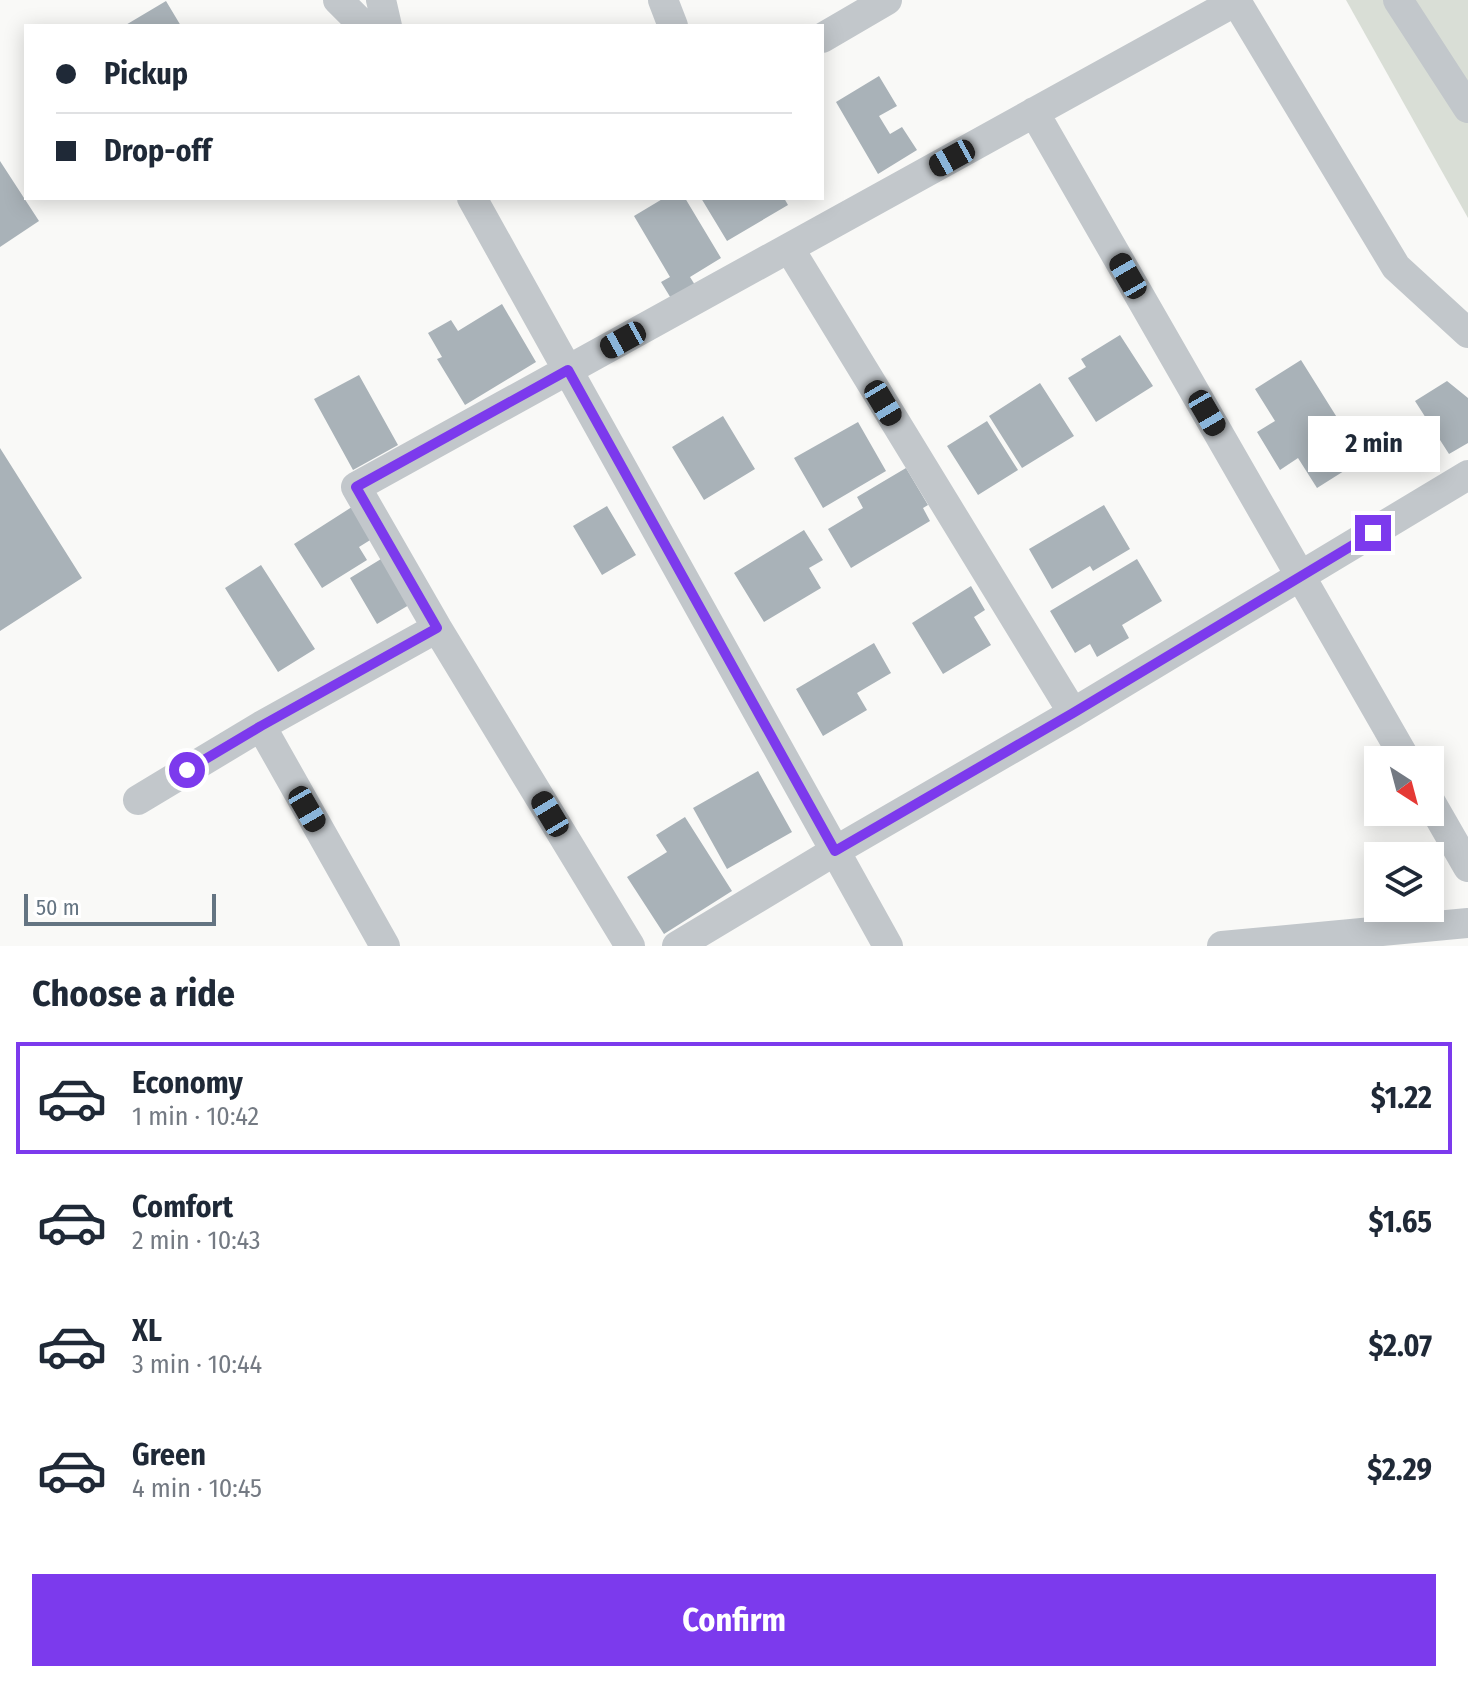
<!DOCTYPE html>
<meta charset="utf-8">
<style>
:root{--surface:#fff;--page:#f6f6f7;--text:#1f2937;--muted:#747a83;--line:#e0e1e3;--accent:#7c3aed}
body{margin:0;font-family:"Fira Sans Condensed",sans-serif;background:var(--page);color:var(--text);height:100vh;display:flex;flex-direction:column;font-size:30px;white-space:nowrap}
*{box-sizing:border-box;margin:0}
p{font-size:26px;color:var(--muted)}
.icon{flex:none;width:44px;height:44px;fill:none;stroke:currentColor;stroke-width:2;stroke-linecap:round;stroke-linejoin:round}
.map{position:relative;height:946px;overflow:hidden}
.side{display:flex;flex-direction:column;background:var(--surface);flex:1}
.side>*{flex:none}
.hud{position:absolute;left:24px;top:24px;width:800px;height:176px;border-radius:0px;box-shadow:0 4px 20px #0003;display:grid;align-content:center;height:176px;padding:0 32px;background:var(--surface)}
.needle{width:52px;rotate:144deg}
.buttons{position:absolute;left:1364px;top:746px;display:grid;gap:16px}
.buttons a{display:grid;place-items:center;width:80px;height:80px;border-radius:0px;background:var(--surface);box-shadow:0 4px 20px #0003;font-size:40px}
.scale{position:absolute;left:24px;bottom:20px;width:192px;box-sizing:border-box;padding-left:8px;border:4px solid #647482;border-top:0;font-size:22px;line-height:28px;white-space:nowrap;color:#647482;-webkit-text-stroke:6px #fff;paint-order:stroke}
.end{position:absolute;width:36px;height:36px;margin:-18px;border:10px solid #7c3aed;background:#fff;box-shadow:0 0 0 4px #fff}
.from{border-radius:50%}
.bubble{position:absolute;height:56px;border-radius:0px;background:var(--surface);box-shadow:0 4px 20px #0003;font-size:26px;font-weight:700;line-height:56px;text-align:center}
.car{position:absolute;width:24px;height:48px;margin:-24px -12px;border-radius:10px;box-shadow:0 0 6px 2px #0007;background:linear-gradient(#222 24%,#8ab4d8 0 40%,#222 0 76%,#8ab4d8 0 86%,#222 0)}
.hud b{display:flex;align-items:center;gap:28px;height:76px;font-size:30px}
.hud b+b{border-top:2px solid var(--line)}
.hud i{width:20px;height:20px;background:var(--text)}
ul{padding:0;list-style:none}
li{display:flex;align-items:center;gap:24px;height:112px;margin:0 16px 12px;padding:0 16px;border:4px solid transparent;border-radius:0px}
li div{flex:1}
li b{display:block;font-size:30px}
li em{font-style:normal;font-weight:700}
li.selected{border-color:var(--accent)}
li>.icon{width:72px;height:72px;stroke-width:1.5}
h2{padding:0 32px;font-size:36px;line-height:96px}
.action{display:flex;gap:16px;margin-top:auto;padding:16px 32px}
.action a{flex:1;height:92px;border-radius:0px;background:var(--accent);color:#fff;font-size:32px;font-weight:700;line-height:92px;text-align:center}
.map>svg:first-child{display:block}
.green{fill:#d9ded6}
.building{fill:#a9b2b8}
.lines{fill:none;stroke-linecap:round;stroke-linejoin:round}
.minor{stroke:#c2c7cb;stroke-width:30}
.route{stroke:#7c3aed;stroke-width:10}
</style>
<div class="map">
<svg width="1468" height="946" viewBox="0 0 1468 946">
<rect width="100%" height="100%" fill="#f9f9f7"/>
<path class="green" d="M1346,0H1468V218Z"/>
<path class="building" d="M166,1L181,26H124Z
M879,76L897,106L879,116L890,134L902,127L917,150L878,174L836,102Z
M0,161L39,221L0,247Z
M664,198H685L721,258L690,277L695,285L672,300L661,282L670,277L634,216Z
M701,198H784L788,205L727,241Z
M502,304L536,362L465,405L437,359L442,357L428,333L451,320L458,331Z
M1120,335L1153,386L1096,422L1068,378L1086,367L1081,359Z
M1301,360L1363,459L1317,488L1298,458L1280,470L1257,432L1275,421L1255,389Z
M359,375L398,445L353,470L314,399Z
M1447,381L1468,398V443L1449,454L1415,401Z
M1040,383L1074,436L1022,468L989,416Z
M723,416L755,469L704,500L672,447Z
M987,421L1018,470L978,495L947,446Z
M858,422L886,471L823,508L794,458Z
M0,448L82,578L0,631Z
M906,468L928,505L923,508L930,521L851,568L828,529L863,508L857,497Z
M355,505L375,537L359,547L367,560L322,588L294,544Z
M1104,505L1130,549L1093,571L1090,566L1052,589L1029,549Z
M607,506L636,555L602,575L573,526Z
M804,530L823,560L809,568L821,588L764,622L734,573Z
M381,559L409,605L377,624L350,578Z
M1137,559L1162,601L1122,625L1129,638L1097,657L1090,644L1075,653L1050,611Z
M261,565L315,649L278,672L225,588Z
M971,586L985,610L974,617L991,645L943,674L912,623Z
M874,643L891,673L857,693L867,710L823,736L796,689Z
M758,771L792,832L727,869L693,808Z
M685,817L732,891L664,934L627,877L667,852L656,835Z"/>
<g class="lines">
<path class="minor" d="M338,0L364,26
M381,0L387,26
M663,0L673,26
M1398,0L1468,108
M822,38L887,0
M1034,112L1406,760
M472,198L888,946
M789,248L1073,713
M261,726L385,946
M138,800L261,726L437,628
M1430,801L1468,867
M630,946L437,628L356,487L1236,1L1396,267L1468,333
M677,946L835,851L1073,713L1468,475
M1222,946L1468,923"/>
</g>
<g class="lines">
<path class="route" d="M187,770L261,726L437,628L356,487L568,370L835,851L1073,713L1373,533"/>
</g>
</svg>
<div class="buttons">
<a><svg class="needle" viewBox="-14 -14 28 28"><path d="M0-13l5 13h-10z" fill="#e53935"/><path d="M0 13l5-13h-10z" fill="#747a83"/></svg></a>
<a><svg class="icon" aria-label="layers" viewBox="0 0 24 24"><path d="M12 4l9 5-9 5-9-5zM3 14l9 5 9-5"/></svg></a>
</div>
<div class="scale">50 m</div>
<i class="end from" style="left:187px;top:770px"></i>
<i class="end" style="left:1373px;top:533px"></i>
<div class="bubble" style="left:1308px;top:416px;width:132px">2 min</div>
<i class="car" style="left:952px;top:158px;rotate:241deg"></i>
<i class="car" style="left:1128px;top:276px;rotate:330deg"></i>
<i class="car" style="left:623px;top:340px;rotate:241deg"></i>
<i class="car" style="left:883px;top:403px;rotate:149deg"></i>
<i class="car" style="left:1207px;top:413px;rotate:150deg"></i>
<i class="car" style="left:307px;top:809px;rotate:150deg"></i>
<i class="car" style="left:550px;top:814px;rotate:329deg"></i>
<div class="hud">
<b><i class="from"></i>Pickup</b>
<b><i></i>Drop-off</b>
</div>
</div>
<section class="side">
<h2>Choose a ride</h2>
<ul>
<li class="selected"><svg class="icon" aria-label="car" viewBox="0 0 24 24"><path d="M5 17H2v-5l4-1 3-4h7l3 4 3 1v5h-3M9 17h6M6 11h13"/><circle cx="7" cy="17" r="2"/><circle cx="17" cy="17" r="2"/></svg><div><b>Economy</b><p>1 min · 10:42</p></div><em>$1.22</em></li>
<li><svg class="icon" aria-label="car" viewBox="0 0 24 24"><path d="M5 17H2v-5l4-1 3-4h7l3 4 3 1v5h-3M9 17h6M6 11h13"/><circle cx="7" cy="17" r="2"/><circle cx="17" cy="17" r="2"/></svg><div><b>Comfort</b><p>2 min · 10:43</p></div><em>$1.65</em></li>
<li><svg class="icon" aria-label="car" viewBox="0 0 24 24"><path d="M5 17H2v-5l4-1 3-4h7l3 4 3 1v5h-3M9 17h6M6 11h13"/><circle cx="7" cy="17" r="2"/><circle cx="17" cy="17" r="2"/></svg><div><b>XL</b><p>3 min · 10:44</p></div><em>$2.07</em></li>
<li><svg class="icon" aria-label="car" viewBox="0 0 24 24"><path d="M5 17H2v-5l4-1 3-4h7l3 4 3 1v5h-3M9 17h6M6 11h13"/><circle cx="7" cy="17" r="2"/><circle cx="17" cy="17" r="2"/></svg><div><b>Green</b><p>4 min · 10:45</p></div><em>$2.29</em></li>
</ul>
<div class="action"><a>Confirm</a></div>
</section>
